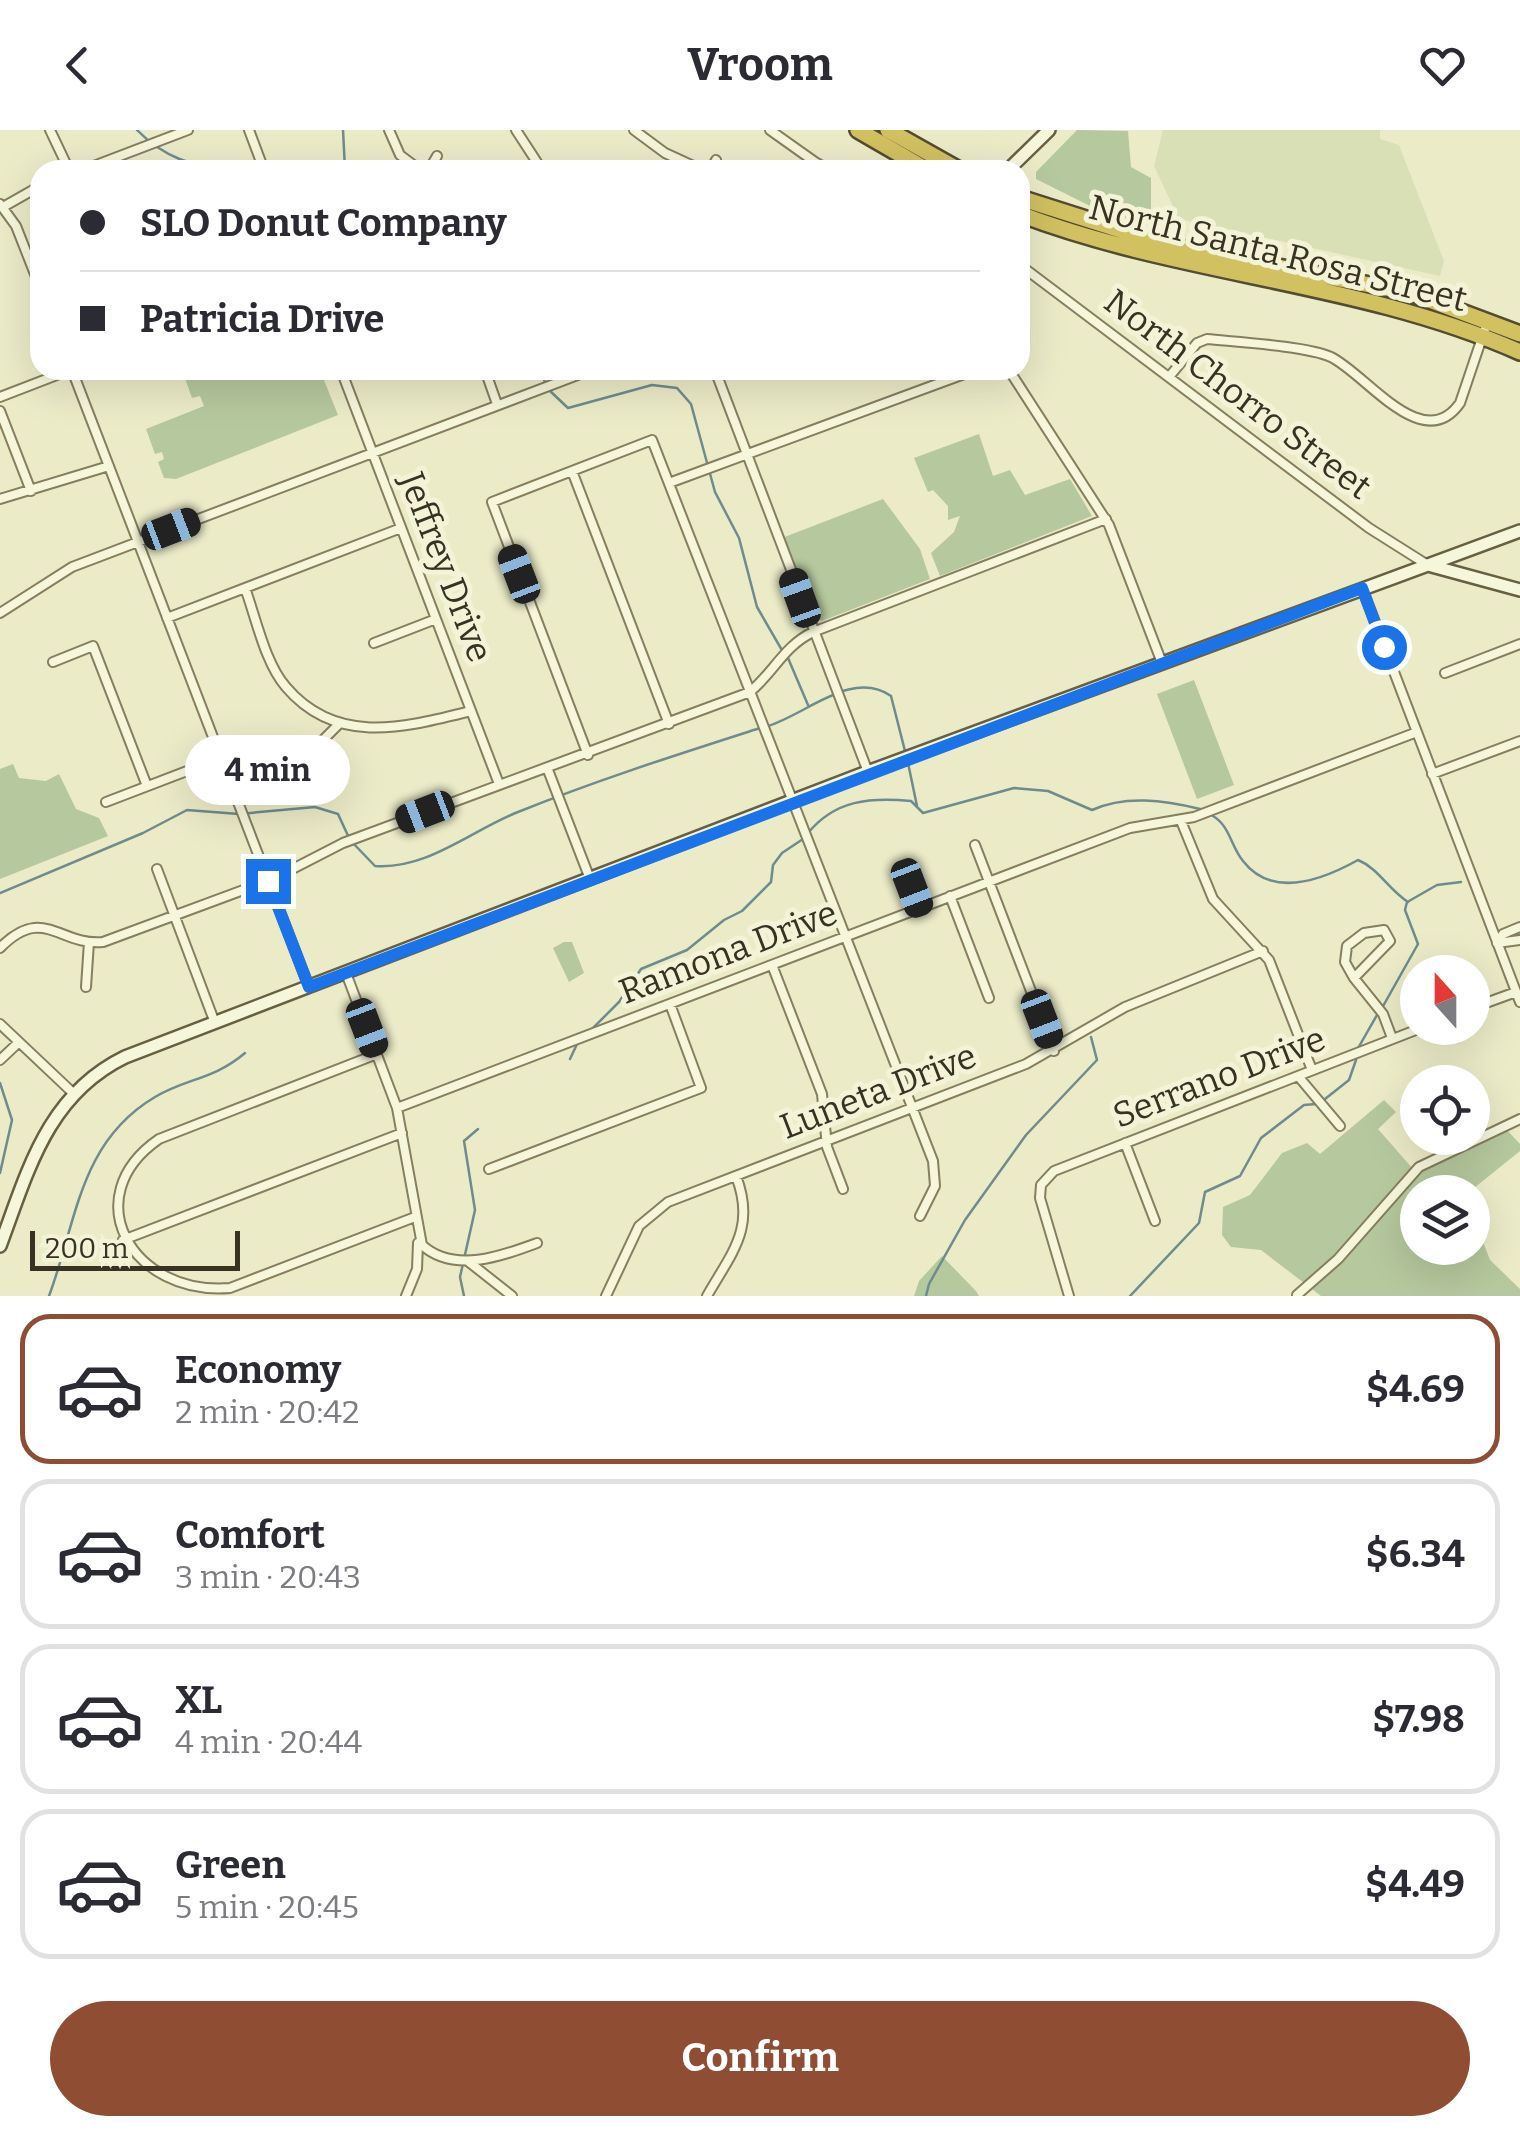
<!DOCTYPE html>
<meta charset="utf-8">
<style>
:root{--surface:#fff;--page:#f2f2f3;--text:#2b2b33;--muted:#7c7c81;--line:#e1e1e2;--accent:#8f4e34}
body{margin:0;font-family:Bitter,serif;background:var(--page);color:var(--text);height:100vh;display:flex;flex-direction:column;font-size:38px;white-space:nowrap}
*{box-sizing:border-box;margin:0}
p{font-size:32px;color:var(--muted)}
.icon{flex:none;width:55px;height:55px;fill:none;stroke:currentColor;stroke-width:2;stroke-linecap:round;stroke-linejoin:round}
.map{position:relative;height:1166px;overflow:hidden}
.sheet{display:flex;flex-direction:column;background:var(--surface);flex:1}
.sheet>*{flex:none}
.top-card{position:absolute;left:30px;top:30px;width:1000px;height:220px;border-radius:30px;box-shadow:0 10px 40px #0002;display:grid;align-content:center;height:220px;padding:0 50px;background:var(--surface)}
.needle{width:65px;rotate:339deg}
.tools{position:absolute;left:1400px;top:825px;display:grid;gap:20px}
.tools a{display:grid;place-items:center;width:90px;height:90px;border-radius:50%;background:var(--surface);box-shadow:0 10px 40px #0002;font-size:50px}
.scale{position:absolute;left:30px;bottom:25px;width:210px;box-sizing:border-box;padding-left:10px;border:5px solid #373221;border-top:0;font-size:28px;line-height:35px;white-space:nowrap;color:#373221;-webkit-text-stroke:8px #f3f3d7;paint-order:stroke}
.end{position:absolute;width:45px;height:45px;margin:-22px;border:12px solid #1a73e8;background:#fff;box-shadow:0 0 0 5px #fff}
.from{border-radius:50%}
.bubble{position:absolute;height:70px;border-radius:35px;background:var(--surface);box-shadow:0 10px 40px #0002;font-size:32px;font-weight:700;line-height:70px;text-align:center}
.car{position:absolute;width:30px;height:60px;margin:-30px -15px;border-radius:12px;box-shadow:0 0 8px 2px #0007;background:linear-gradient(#222 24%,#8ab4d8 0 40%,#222 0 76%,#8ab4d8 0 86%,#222 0)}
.top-card b{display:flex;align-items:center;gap:35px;height:95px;font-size:38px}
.top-card b+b{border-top:2px solid var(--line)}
.top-card i{width:25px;height:25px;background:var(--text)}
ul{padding:18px 0 0;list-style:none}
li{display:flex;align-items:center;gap:30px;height:150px;margin:0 20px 15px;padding:0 30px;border:5px solid var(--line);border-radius:30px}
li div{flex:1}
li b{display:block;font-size:38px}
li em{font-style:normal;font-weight:700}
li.active{border-color:var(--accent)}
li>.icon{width:90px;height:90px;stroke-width:1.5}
.action{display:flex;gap:20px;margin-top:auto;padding:20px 50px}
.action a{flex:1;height:115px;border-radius:60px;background:var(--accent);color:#fff;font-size:40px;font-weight:700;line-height:115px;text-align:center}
header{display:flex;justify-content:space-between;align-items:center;height:130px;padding:0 50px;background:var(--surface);font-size:45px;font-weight:700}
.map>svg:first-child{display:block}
.farmland{fill:#dae0b6}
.green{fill:#b6c89d}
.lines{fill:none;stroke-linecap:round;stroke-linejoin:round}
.stream{stroke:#708b8d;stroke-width:2.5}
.street-casing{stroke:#857e5f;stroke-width:12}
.secondary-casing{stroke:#675f42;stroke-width:16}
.highway-casing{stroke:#534b32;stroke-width:20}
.street{stroke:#f6f6db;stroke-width:8}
.secondary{stroke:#f6f6db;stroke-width:11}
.highway{stroke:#d2c161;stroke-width:15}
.route{stroke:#1a73e8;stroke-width:12}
.labels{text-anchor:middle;stroke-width:10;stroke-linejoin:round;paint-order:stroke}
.street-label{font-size:35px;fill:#373221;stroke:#f3f3d7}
</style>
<header><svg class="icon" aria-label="back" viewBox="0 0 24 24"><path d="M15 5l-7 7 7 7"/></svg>Vroom<svg class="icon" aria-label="heart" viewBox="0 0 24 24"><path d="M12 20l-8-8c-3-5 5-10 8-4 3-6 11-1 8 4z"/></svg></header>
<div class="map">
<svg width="1520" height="1166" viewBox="0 0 1520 1166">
<rect width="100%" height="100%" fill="#ebebc8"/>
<path class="farmland" d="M1163,0H1380V9L1399,15L1444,131L1440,146L1179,89L1154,36Z"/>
<path class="green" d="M1077,0L1128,1L1131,37L1151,48V81L1125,89L1110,86L1036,49V42Z
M182,240H320L338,285L176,349L164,348L158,332L164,329L162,322L155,324L146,299L204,276L200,266L192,268Z
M979,304L993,346L1010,340L1025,365L1070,349L1092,386L940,446L931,423L954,402L960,386L948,390V376L933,360L928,362L914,328Z
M883,369L920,419L930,449L822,491L814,488L782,408Z
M1194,550L1234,655L1197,669L1157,564Z
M13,634L19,648L46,651L59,644L76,679L99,688L108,706L0,749V639Z
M564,812H572L584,843L569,852L553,818Z
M1384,970L1396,982L1378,999L1413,1039L1505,998L1520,1014V1021L1469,1062H1418V1118H1472L1473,1086L1490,1130L1520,1159V1166H1321L1261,1120L1231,1117L1222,1105L1223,1077L1250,1065L1282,1023L1307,1013L1320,1024Z
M942,1126L976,1161L979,1166H914L919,1151Z"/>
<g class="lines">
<path class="stream" d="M137,0C163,27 193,37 231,40
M343,0L345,39
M542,240L545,253
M549,260L568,278L652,255L677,258L691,274L715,362L739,408L757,477L783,522
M788,528L808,575
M768,596C807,584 852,539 891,566L905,621
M908,633L917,676
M1213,686C1230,696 1231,717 1243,731C1273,770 1324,749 1358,730C1378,738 1389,760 1408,772
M808,703C835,670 870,667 911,671L923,683L1014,658L1048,661L1092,680C1125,665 1164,670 1200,679
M0,763L143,703L187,680L239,684L315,677L338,684L350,710L375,736C427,740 472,700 518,682C597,650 679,624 760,598
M1409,771L1437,755L1461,752
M1382,878L1418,814L1405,780L1407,772
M591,900L619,872L641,839L687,820L724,790L742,781L771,752L773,735L782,723L803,709
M1357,920L1377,885
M570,929L578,912
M0,953L12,990L0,1043
M1325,969L1349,950L1356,930
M49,1166C77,1091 79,1012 155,967C187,948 213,950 245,923
M464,1166L460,1147L475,1080L464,1011L478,999
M926,1166L929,1154L965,1090L1026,1005L1097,930L1091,907
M1130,1166L1199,1093L1205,1062L1240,1046L1261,1008L1304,975L1316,974"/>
<defs>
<path id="street" d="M50,0L69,40
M249,0L264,40
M389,0L400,25L420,40
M516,0L542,40
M634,0L665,23L702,40
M770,0L815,32
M83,40L188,0
M429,40L437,26
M711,40L716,30
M811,40L815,32L829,40
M0,74L16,96L40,157
M3,77L40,56
M1020,135L1369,398L1426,434
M72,240L309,857
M341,240L499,654
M485,240L497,274
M715,240L868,642
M1009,240L1109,395L1162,533
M1169,247L1197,213L1207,209C1236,212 1307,216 1331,227C1366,244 1423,326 1460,273L1488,190
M0,267L70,240
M0,281L31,361
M572,341L669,594
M669,353L975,240
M0,369L109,336
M245,458C256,488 265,533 286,557C337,617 406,597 471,581
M1362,458L1520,872
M0,483L72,437L591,240
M167,488L401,398
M374,513L436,489
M53,532L93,516L147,656
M1445,543L1520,514
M588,625L492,372L652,310L933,1031L935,1056L920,1086
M548,640L590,749
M1432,644L1520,611
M233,658L305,628L340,593
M106,672L221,628
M1181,691L1213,769L1269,830L1312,940
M975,715L1054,921
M904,737L920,778
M157,739L215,893
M950,766L989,868
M1384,800L1390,811L1354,848L1345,832L1347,816L1364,803Z
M1497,813L1503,804L1520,797
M1497,813L1520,810
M0,818C43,774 59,816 103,812L273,749L343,713L750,562C774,542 784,516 813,502L1106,389
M772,835L822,964L827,1017L843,1059
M346,843L397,978L422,1115C454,1144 502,1126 537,1113
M1354,848L1383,884L1392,908
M86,857L89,812
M1472,878L1516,862
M0,894L73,963
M377,924L159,1009C75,1067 132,1166 230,1158L415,1087
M0,930L18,913
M1298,946L1340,996
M397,978L1130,698L1194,687L1417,602
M1125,1013L1155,1091
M489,1039L701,958L670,874
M123,1110L402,1003
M469,1132L512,1166
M1297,1165L1338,1129L1419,1037L1520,989
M406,1166L417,1139L418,1113
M606,1166L639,1096L668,1072L1026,934L1125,877L1263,821
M707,1166C732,1122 756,1098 736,1046
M1069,1166L1040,1068L1041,1055L1054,1041L1421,898"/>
<path id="secondary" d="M1008,40L1049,0
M1428,435L1520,460
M0,1116C28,1041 47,965 125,927L862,644L1520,401"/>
<path id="highway" d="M858,0L927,40
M888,0L959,40
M1020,68L1171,116L1411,163L1520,204
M1020,84C1183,146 1360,151 1520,222"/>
</defs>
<use href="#street" class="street-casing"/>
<use href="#secondary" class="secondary-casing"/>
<use href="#highway" class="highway-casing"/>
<use href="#street" class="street"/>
<use href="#secondary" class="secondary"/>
<use href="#highway" class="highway"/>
</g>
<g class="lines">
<path class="route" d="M268,751L309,857L1362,458L1384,517"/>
</g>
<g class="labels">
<g class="street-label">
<text transform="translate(1278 123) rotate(14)" y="12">North Santa Rosa Street</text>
<text transform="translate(1238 264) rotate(37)" y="12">North Chorro Street</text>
<text transform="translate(446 437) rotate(69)" y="12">Jeffrey Drive</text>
<text transform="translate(728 822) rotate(-21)" y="12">Ramona Drive</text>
<text transform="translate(1219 947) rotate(-21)" y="12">Serrano Drive</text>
<text transform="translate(878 961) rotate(-21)" y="12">Luneta Drive</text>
</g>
</g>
</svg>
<div class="tools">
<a><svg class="needle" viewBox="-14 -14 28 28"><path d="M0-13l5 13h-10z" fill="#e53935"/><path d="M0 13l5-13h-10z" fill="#7c7c81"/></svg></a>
<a><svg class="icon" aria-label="locate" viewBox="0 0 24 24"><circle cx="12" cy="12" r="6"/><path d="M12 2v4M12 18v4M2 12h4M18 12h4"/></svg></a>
<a><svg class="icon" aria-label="layers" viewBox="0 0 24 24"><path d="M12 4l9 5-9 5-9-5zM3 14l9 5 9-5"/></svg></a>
</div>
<div class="scale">200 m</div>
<i class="end from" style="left:1384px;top:517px"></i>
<i class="end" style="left:268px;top:751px"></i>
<div class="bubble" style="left:185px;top:605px;width:165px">4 min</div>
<i class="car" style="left:171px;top:399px;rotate:69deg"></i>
<i class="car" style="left:519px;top:444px;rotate:339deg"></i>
<i class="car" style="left:800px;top:468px;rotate:340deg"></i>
<i class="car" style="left:425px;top:682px;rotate:249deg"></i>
<i class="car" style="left:912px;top:758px;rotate:159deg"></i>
<i class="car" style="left:1042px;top:889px;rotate:159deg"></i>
<i class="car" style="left:367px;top:898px;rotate:159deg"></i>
<div class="top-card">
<b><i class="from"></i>SLO Donut Company</b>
<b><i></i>Patricia Drive</b>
</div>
</div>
<section class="sheet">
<ul>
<li class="active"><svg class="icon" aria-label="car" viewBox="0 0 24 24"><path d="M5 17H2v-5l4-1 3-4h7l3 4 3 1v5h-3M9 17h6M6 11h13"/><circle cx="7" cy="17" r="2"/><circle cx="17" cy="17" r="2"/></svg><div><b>Economy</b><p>2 min · 20:42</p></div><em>$4.69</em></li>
<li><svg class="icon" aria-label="car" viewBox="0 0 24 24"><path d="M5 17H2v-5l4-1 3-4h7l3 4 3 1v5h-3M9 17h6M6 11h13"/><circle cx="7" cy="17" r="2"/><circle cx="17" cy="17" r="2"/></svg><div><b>Comfort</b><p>3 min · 20:43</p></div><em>$6.34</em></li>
<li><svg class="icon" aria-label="car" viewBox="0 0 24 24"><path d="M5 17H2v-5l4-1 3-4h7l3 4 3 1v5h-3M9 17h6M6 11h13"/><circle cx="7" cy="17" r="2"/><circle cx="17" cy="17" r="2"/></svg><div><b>XL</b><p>4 min · 20:44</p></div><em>$7.98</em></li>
<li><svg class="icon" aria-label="car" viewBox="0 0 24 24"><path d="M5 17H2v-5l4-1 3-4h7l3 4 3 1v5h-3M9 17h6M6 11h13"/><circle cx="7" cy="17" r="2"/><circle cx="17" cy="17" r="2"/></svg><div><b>Green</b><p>5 min · 20:45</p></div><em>$4.49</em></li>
</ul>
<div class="action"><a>Confirm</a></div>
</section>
